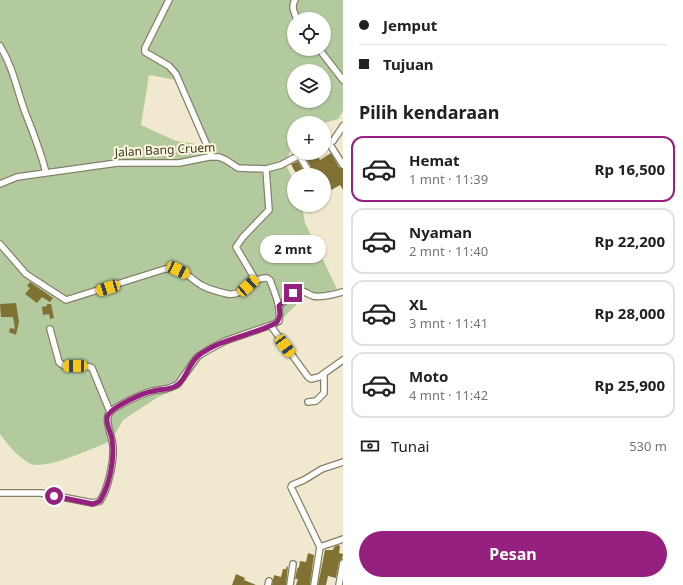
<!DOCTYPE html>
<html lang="id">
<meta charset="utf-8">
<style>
:root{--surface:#fff;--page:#f2f2f2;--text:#202124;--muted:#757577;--line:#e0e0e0;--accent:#95207d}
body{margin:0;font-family:"Noto Sans",sans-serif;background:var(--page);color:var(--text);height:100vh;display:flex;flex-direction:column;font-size:15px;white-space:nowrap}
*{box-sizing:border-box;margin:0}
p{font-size:13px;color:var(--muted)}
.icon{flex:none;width:22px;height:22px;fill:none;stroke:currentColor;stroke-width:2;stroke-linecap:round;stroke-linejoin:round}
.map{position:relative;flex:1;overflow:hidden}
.sheet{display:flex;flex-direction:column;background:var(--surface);width:340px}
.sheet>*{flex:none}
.banner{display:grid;align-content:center;height:88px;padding:0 16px;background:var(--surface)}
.fabs{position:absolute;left:287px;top:12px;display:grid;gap:8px}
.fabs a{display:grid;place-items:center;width:44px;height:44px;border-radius:50%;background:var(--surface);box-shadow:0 1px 3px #0004;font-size:20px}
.end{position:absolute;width:18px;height:18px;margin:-9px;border:5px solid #95207d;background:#fff;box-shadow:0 0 0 2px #fff}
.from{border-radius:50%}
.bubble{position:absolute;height:28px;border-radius:14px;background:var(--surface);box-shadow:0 1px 3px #0004;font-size:13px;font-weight:700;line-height:28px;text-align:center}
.car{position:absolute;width:12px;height:24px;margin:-12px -6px;border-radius:5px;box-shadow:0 0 3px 1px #0007;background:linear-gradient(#f5c518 24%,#345 0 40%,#f5c518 0 76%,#345 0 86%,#f5c518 0)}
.banner b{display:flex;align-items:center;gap:14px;height:38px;font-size:15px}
.banner b+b{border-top:1px solid var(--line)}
.banner i{width:10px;height:10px;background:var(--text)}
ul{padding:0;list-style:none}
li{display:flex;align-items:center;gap:12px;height:66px;margin:0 8px 6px;padding:0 8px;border:2px solid var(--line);border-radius:12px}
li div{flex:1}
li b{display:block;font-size:15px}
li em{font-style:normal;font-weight:700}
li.current{border-color:var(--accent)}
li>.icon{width:36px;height:36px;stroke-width:1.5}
h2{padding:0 16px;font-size:18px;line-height:48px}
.pay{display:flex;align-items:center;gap:10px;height:44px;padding:0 16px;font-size:15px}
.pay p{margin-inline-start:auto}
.button{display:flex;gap:8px;margin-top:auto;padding:8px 16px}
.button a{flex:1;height:46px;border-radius:24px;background:var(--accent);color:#fff;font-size:16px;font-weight:700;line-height:46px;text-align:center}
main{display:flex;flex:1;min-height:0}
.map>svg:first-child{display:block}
.green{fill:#b3ca9f;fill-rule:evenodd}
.building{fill:#817234}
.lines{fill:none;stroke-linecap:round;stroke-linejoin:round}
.minor-casing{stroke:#868068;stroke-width:8}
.minor{stroke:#fff;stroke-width:5.5}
.route{stroke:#95207d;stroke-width:5}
.labels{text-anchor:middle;stroke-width:4;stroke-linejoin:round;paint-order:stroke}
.street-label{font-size:12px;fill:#39362c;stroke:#fdf7dc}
</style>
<main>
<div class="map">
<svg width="343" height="585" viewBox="0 0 343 585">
<rect width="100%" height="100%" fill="#f0e9cf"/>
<path class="green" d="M0,0H343V111L338,119L324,123H294V143L285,163L294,181V205H302L305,223L337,289L304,297L271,330L229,336L225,341L206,353L180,388L158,397L123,420L111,441C95,447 43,472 29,463C17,456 8,445 0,434ZM294,19H324V49H294ZM294,71H324V101H294ZM149,75L176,80L204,145L176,141L141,125Z"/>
<path class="building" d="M315,153H316L320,160L331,153L339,167L343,169V190L340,185L326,193L324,190V175H315L306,158Z
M298,161L306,175H298L294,170L291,164Z
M30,282L53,298L50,302L42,297L37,303L25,294L30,288L27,286Z
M16,303L19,322L16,335L9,332L10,328L15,329L13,317H1L0,304Z
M47,304H51L54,318L50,319L49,314L43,315L42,307L47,306Z
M338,545L340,546L339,553L343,554L342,559L339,562L336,578L328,576L326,585H318L325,550H333L334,547Z
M308,553L314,555L310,585H296L298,579H295L297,569L299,567L300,561L306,562Z
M287,566L288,567L286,585H272L274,575L281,577L283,569H286Z
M236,574L245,578L244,580L256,585H232Z"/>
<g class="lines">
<defs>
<path id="minor" d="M169,0L145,48V52L169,66L176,74L212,157
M295,0C291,6 294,12 297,19
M0,46C13,67 17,90 25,112C33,132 41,152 46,173
M319,49L343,80
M329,143L343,165
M324,145L333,141L343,126
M299,155L311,175
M0,184L17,177L117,163H179L209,157H219L226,160L238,168L266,169L281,165L303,153
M0,244L26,274L66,300L165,269C182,266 188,277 201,285C208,289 219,292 228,294C244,297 250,277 267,278L270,280C275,294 281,306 279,321L274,324L225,341L208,350L197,357L178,384C169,390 161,389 152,391C142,394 117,405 110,412C103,420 113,437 113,447C114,462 108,489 100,501L93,503L41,493H0
M255,279L236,247L243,237L269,210L266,169
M279,306L297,290C304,290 307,294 313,296C322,298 334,294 343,292
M271,326L308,377L311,379L319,377L343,360
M50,329L59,362C66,371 83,362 92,368L110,412
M308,402L316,401L324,393V374
M320,547L291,487L292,485L304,480L322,469L343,462
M268,585L269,581
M290,585L293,564
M314,585L320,547L343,539
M339,585L343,563"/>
</defs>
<use href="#minor" class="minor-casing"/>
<use href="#minor" class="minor"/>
</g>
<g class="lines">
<path class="route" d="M54,496L93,504L100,501C110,484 115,458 112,439C111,433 106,424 107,418C108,408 143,393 153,391C160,389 167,390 174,387C186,382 188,364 198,356C221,338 251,336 276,323C281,318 280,312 279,306L293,293"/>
</g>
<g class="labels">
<g class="street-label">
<text transform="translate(165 150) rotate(-3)" y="4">Jalan Bang Cruem</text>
</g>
</g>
</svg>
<div class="fabs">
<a><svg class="icon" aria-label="locate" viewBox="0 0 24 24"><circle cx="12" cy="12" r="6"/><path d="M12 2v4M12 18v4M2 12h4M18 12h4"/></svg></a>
<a><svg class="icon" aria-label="layers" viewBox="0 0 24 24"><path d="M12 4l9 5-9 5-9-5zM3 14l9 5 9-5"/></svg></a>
<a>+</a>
<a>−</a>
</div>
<i class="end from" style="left:54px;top:496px"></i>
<i class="end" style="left:293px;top:293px"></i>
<div class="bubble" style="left:260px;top:235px;width:66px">2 mnt</div>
<i class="car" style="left:178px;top:270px;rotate:115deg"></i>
<i class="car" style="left:248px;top:286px;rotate:48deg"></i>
<i class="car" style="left:108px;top:288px;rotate:253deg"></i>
<i class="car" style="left:285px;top:346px;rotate:143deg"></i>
<i class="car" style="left:75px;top:366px;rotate:269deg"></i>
</div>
<section class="sheet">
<div class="banner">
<b><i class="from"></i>Jemput</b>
<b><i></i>Tujuan</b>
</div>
<h2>Pilih kendaraan</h2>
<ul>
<li class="current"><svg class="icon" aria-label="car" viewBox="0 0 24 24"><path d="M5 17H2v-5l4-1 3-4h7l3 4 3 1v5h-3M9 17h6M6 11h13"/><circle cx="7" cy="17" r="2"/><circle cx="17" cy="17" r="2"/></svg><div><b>Hemat</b><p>1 mnt · 11:39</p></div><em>Rp 16,500</em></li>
<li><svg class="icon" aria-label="car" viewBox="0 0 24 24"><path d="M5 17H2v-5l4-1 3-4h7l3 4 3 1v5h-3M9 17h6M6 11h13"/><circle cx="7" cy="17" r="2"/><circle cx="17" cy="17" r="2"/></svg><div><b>Nyaman</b><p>2 mnt · 11:40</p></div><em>Rp 22,200</em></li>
<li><svg class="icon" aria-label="car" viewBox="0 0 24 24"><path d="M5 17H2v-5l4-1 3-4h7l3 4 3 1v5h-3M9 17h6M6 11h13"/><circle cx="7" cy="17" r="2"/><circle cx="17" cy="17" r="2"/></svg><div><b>XL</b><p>3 mnt · 11:41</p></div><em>Rp 28,000</em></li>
<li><svg class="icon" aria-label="car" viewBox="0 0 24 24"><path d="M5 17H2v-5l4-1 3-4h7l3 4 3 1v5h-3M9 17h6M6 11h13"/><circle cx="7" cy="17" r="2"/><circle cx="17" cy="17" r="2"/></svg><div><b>Moto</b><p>4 mnt · 11:42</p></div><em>Rp 25,900</em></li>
</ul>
<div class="pay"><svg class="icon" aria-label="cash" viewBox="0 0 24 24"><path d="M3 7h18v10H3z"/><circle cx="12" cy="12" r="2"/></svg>Tunai<p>530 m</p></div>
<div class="button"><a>Pesan</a></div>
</section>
</main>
